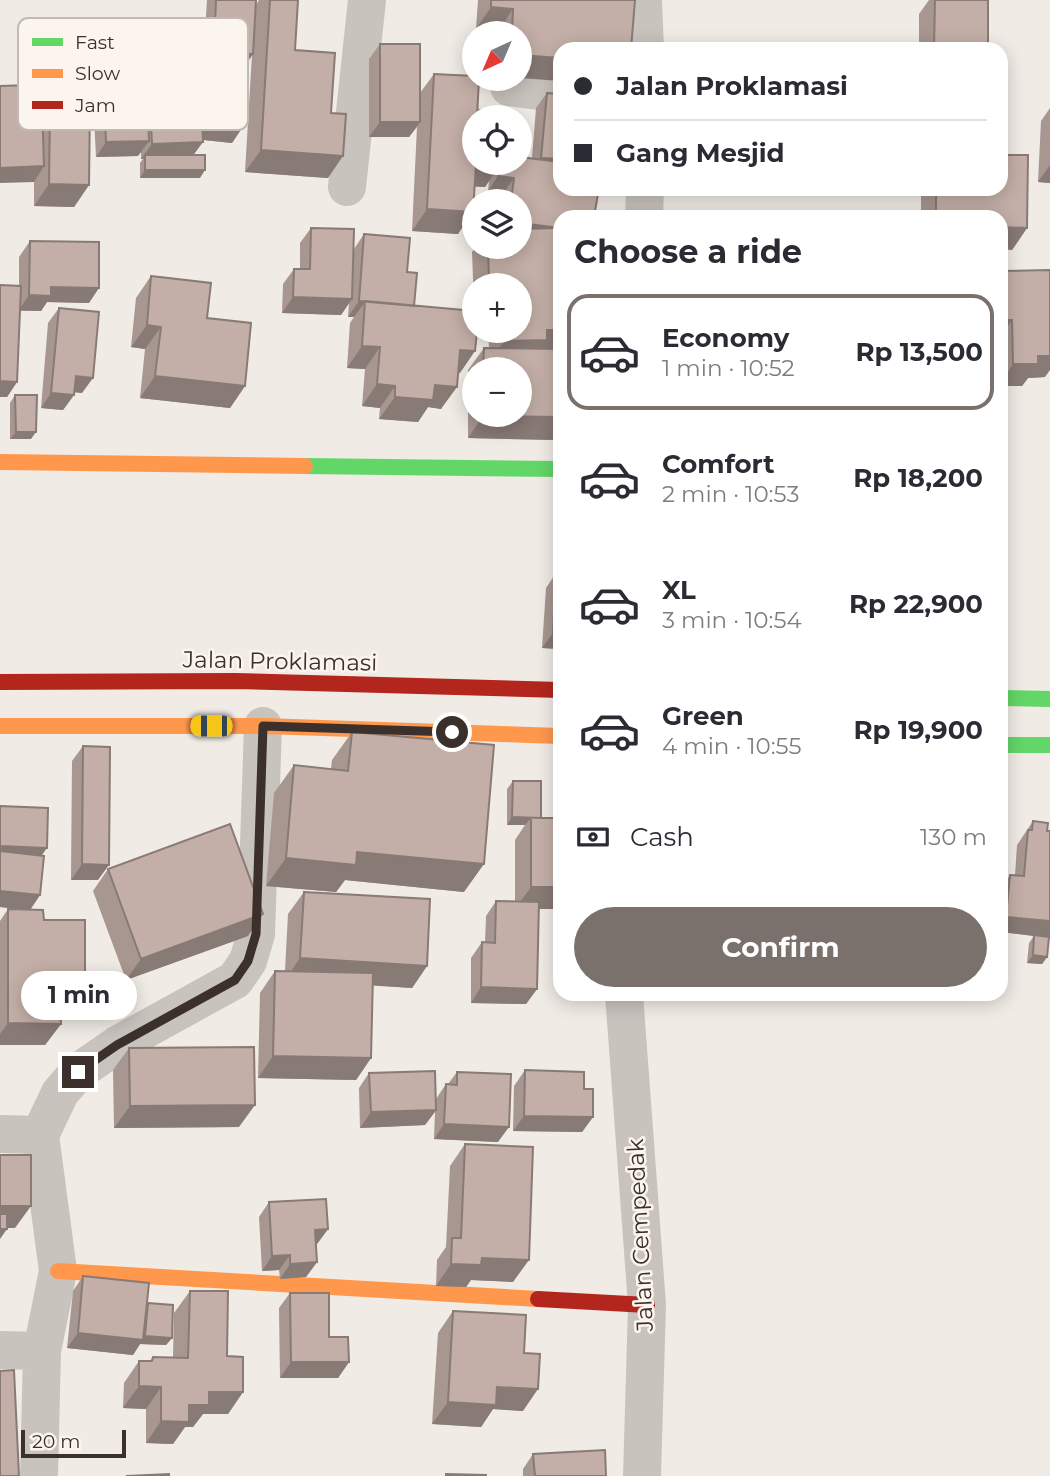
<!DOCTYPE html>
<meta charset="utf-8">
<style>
:root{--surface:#fff;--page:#f7f7f7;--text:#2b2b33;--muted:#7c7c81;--line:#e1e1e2;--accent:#7a716c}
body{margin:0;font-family:Montserrat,sans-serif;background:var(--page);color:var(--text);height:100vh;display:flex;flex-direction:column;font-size:26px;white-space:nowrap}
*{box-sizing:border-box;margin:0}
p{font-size:23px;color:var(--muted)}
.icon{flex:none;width:38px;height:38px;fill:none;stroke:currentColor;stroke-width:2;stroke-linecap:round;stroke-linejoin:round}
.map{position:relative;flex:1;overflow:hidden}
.side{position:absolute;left:553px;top:210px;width:455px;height:791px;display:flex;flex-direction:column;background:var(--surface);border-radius:21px;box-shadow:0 4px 18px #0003}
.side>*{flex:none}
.banner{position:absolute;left:553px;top:42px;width:455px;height:154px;border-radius:21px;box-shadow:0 4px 18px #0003;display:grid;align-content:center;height:154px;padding:0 21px;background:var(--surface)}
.needle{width:46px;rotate:224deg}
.controls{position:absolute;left:462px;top:21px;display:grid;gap:14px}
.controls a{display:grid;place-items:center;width:70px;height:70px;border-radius:50%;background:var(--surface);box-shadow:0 4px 18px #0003;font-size:35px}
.scale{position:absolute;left:21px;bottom:18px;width:105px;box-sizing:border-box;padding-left:7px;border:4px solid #3b302b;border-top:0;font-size:19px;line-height:24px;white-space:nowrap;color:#3b302b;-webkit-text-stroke:5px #fbf5ee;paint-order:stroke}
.end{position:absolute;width:32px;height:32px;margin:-16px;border:9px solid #3b302b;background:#fff;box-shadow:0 0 0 4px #fff}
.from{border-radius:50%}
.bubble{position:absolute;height:49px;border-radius:24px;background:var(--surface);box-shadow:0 4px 18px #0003;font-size:23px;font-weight:700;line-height:49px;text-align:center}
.car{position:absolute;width:21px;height:42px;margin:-21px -10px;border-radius:9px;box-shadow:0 0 5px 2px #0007;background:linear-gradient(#f5c518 24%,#345 0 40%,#f5c518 0 76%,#345 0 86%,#f5c518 0)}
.banner b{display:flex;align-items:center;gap:24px;height:66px;font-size:26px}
.banner b+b{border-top:2px solid var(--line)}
.banner i{width:18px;height:18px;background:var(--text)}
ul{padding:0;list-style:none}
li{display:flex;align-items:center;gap:21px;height:116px;margin:0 14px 10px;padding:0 7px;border:4px solid transparent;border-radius:21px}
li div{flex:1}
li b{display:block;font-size:26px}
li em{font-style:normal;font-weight:700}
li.on{border-color:var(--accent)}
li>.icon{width:63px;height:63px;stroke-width:1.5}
h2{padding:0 21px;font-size:32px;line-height:84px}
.pay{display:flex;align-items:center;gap:18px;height:77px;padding:0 21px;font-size:26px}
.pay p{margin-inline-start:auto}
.cta{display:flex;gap:14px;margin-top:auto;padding:14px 21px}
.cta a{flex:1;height:80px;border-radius:42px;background:var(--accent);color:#fff;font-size:28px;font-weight:700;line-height:80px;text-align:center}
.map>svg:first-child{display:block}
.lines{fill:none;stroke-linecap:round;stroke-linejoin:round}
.street{stroke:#c9c3be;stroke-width:38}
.fast{stroke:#63d668;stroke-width:16}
.slow{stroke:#ff974d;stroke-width:16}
.jam{stroke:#b3261e;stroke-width:16}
.wall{fill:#a89690;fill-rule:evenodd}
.shaded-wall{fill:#887a75}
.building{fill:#c3afa7;stroke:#887a75;stroke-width:2}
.route{stroke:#3b302b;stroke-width:9}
.labels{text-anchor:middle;stroke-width:5;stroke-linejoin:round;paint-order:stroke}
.street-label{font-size:23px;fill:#3b302b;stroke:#fbf5ee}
.key{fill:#fbf5ee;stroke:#c1bab4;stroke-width:2}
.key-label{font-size:19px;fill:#3b302b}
</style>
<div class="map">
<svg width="1050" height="1476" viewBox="0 0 1050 1476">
<rect width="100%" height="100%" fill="#f0ebe5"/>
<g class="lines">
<path class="street" d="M643,0L645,49
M509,87L560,94
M347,187L367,0
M644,217L645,189
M624,994L647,1305L642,1476
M0,1134L40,1135
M40,1135L60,1093L78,1072L117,1045L235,980L248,961L256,934L263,726
M0,1350L42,1351
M39,1476L42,1351L58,1271L40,1135"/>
<path class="fast" d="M305,466L560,469
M1001,698L1050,699
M1001,745H1050"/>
<path class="slow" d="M0,462L305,466
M0,726H263L560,736
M58,1271L538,1299"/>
<path class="jam" d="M0,682L235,681L560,690
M538,1299L647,1305"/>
</g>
<path class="wall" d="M207,0H256V5L259,0H298L295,50L328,178L245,172L252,55L243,69L203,67Z
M478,0H635L520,33H498V31L476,29Z
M929,0H988V49H919V14Z
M64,24L89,185L74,207L34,206V180V182L30,105H35L36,59L51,38H55Z
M380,44L420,93L434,74L474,163L532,158L536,108L547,93L560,217V436L557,440L468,438V370L484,348H489L488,331H520V285H474V305L472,252L476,247H520V201H502L503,194L488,191L489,181L485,187L474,186L458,234L412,231L417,127L409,137H369V59ZM474,369H520V415H474Z
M148,60L200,90L210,76L242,128L232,143L203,140L193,155L200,178H140V163L143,159H141V152L138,156L96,157L92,77L103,62L146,63Z
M1050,108V183L1038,182L1041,121Z
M1006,155L1027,228L1012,250L1001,217H921V189H1001Z
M311,228L354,249L364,234L407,272L414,306L460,373H458L441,409L428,407L418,422L379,419L380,408L362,406L365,369L347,368L350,323L354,317H348L349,303L341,315L282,313L283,284L294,269H300V243Z
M30,241L89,303L47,302L41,311H20L17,382L7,397H0V285L19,286V257Z
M1001,271L1045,377L1028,378L1022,386H1001Z
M151,276L245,386L230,408L140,398L145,349L131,347L136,298Z
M59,308L82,393L74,392V395L63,410L41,408L48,323Z
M15,395L31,439H10V403Z
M556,573H560V649L542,648L546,588Z
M352,732L464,892L345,880L336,892L266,886L274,793L294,765L331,769L332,760Z
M83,746L98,880H71L72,761Z
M513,781H541L537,989L526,1004L471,1003V958L482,942L485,943L486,916L496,901H515V840L525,825H507V789Z
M0,806L42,855L40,895L30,910L44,920L69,1019H62L61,1024L45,1045H0V921L8,909L26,910L0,907Z
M1033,821L1047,831L1050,938H1049L1047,957L1042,964L1027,963L1029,943L1034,936L1001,932V888L1010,875H1015L1017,845Z
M108,869L248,936L126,980L93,891Z
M304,892L427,966L412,988L372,985L371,1058L356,1080L258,1078L260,993L275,971H285L288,914Z
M129,1048L239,1127L114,1128L113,1070Z
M525,1070L584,1089L593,1117L582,1132L513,1131L514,1086Z
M457,1072L498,1142L434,1139L435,1112L425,1125L360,1128L359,1088L369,1073L436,1099L446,1084H448Z
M465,1144L513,1282L471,1280L466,1287L436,1286L437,1260L446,1247L450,1166Z
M269,1202L328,1229L317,1244H316L317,1262L306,1277L280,1279L279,1270L262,1271L259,1217Z
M83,1276L147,1304L172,1338L166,1345L140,1344L133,1355L67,1348L73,1291Z
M190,1291L227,1356L243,1392L228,1414H203L193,1427H185L173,1444L146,1443V1409L123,1408L124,1383L139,1361H150L153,1357L173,1358L174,1313Z
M290,1293L329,1337L349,1362L338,1378H280L279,1308Z
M453,1311L524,1353L523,1411L493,1409L481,1427L432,1424L438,1333Z
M533,1454L606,1476H523V1469Z"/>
<path class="shaded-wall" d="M491,7L513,9L498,31L476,29Z
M214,51L253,54L243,69L203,67Z
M520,55L560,58V81L520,78Z
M380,122H420L409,137H369Z
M206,124L242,128L232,143L195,139Z
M149,141L138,156L96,157L106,142Z
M203,142L192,157L145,155L143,159H141L152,144Z
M261,150L343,156L328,178L245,172Z
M541,158L560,159V175L531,173Z
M476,164L500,165L485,187L460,186Z
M1050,165V183L1038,182Z
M44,166L34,182L0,183V168Z
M145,170H205L200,178H140Z
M498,176L514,178L503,194L488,191Z
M49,184L89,185L74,207L34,206Z
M427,209L473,212L458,234L412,231Z
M520,223L560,228L520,239Z
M1001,227L1027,228L1012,250L1001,249Z
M489,283H503L501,285H488Z
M51,287L99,288L89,303L47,302L41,311L19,310L29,295Z
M293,297L352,299L341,315L282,313Z
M359,301L365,302L354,317H348Z
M1001,320H1012L1001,336Z
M147,325L161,327L145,349L131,347Z
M547,330H560V351L489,363L504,341Z
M362,346L380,347L365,369L347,368Z
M460,350L475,351L460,373L445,372Z
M1038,356H1050V370L1045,377L1028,378L1022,386H1001V382L1013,364Z
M76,376L93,378L82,393L65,391Z
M155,376L245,386L230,408L140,398Z
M0,381L17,382L7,397H0Z
M377,384L395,386L380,408L362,406Z
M435,385L457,387L441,409L428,407L418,422L379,419L395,397Z
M51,393L74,395L63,410L41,408Z
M483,416L560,417V436L557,440L468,438Z
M16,432H36L31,439H10Z
M553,633H560V649L542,648Z
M512,817L541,818H531L525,825H507Z
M0,846L47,848L36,863L0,862Z
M357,852L484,864L464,892L345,880L336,892L266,886L286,858Z
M82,864L109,865L98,880H71Z
M531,887H560V909H515Z
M0,891L40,895L30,910L0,907Z
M263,914L248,936L126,980L141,959Z
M1006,917L1050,921V938L1001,932V924Z
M1033,955L1047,957L1042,964L1027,963Z
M300,958L427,966L412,988L285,980Z
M481,987L537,989L526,1004L471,1003Z
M69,997H85L69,1019H62L59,1023L61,1024L45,1045H0V1034L8,1023Z
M273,1056L371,1058L356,1080L258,1078Z
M255,1105L239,1127L114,1128L130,1106Z
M436,1110L425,1125L360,1128L371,1112Z
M524,1116L593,1117L582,1132L513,1131Z
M444,1124L509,1127L498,1142L434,1139Z
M0,1206H31L15,1228H0Z
M0,1229H7L0,1239Z
M328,1229L317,1244L304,1245L315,1230Z
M290,1255L279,1270L262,1271L272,1256Z
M482,1258L529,1260L513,1282L471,1280L466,1287L436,1286L451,1264Z
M317,1262L306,1277L280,1279L290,1264Z
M78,1333L143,1340L145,1336L172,1338L166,1345L140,1344L133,1355L67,1348Z
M291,1362H349L338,1378H280Z
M139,1386L161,1387L146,1409L123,1408Z
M497,1387L538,1389L523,1411L493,1409L481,1427L432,1424L448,1402Z
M209,1392H243L228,1414H203L193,1427H185L173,1444L146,1443L161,1421Z"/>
<path class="building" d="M216,0H256L253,54L214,51Z
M270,0H298L295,50L335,53L331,113L346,114L343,156L261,150Z
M491,0H635L631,49H560V58L520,55V33H512L513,9L491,7Z
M935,0H988V49H934Z
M64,24L91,25L89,185L49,184L51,38H65Z
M380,44H420V122H380Z
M199,58L203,142L152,144L148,60Z
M146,61L149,141L106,142L103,62Z
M434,74L474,76V79H479L477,117H474V163H500V165L476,164L473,212L427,209Z
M29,85L30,105H42L44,166L0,168V86Z
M547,93L560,94V159L541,158Z
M478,110L498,112V117H477Z
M1001,120H1006V155H1028L1027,228L1001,227V217H936V189H1001Z
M145,155H205V170H145Z
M520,157L560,162V189H578V191L598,194L594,217H560V228L520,223V201H511L514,178L498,176L500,163H520Z
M311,228L354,229L352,299L293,297L294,269H310Z
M560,228V330H547V340L504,341V331H520V285H503V283H489L488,247H520V229Z
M364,234L410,238L407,272L417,273L414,306L359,301Z
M30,241L99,242V288L51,287V296L29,295Z
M1050,270V356H1038V364H1013L1012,320H1001V271Z
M151,276L211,283L207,318L251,323L245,386L155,376L161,327L147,325Z
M0,285L21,286L17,382L0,381Z
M365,301L474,311V331H477L475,351L460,350L457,387L435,385L433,400L395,397V386L377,384L380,347L362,346Z
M59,308L99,312L93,378L76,376L74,395L51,393Z
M484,348L560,349V417L483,416V415H520V369H483Z
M15,395H37L36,432H16Z
M556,573H560V633H553Z
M352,732L494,745L484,864L357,852L356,865L286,858L294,765L348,771Z
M83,746L110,747L109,865L82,864Z
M513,781H541V818L512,817Z
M0,806L48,808L47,848L0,846Z
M531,818H560V887H531Z
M1033,821L1048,823L1047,831H1050V921L1006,917L1010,875L1024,876L1028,830H1032Z
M230,824L263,914L141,959L108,869Z
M0,851L44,856L40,895L0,891Z
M304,892L430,899L427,966L300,958Z
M496,901L539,902L537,989L481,987L482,942L495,943Z
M8,909L43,910L44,920H85V997H69V1009H60L61,1024L8,1023Z
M1034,935L1049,937L1047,957L1033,955Z
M275,971L373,973L371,1058L273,1056Z
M254,1047L255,1105L130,1106L129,1048Z
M525,1070L584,1072V1089H593V1117L524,1116Z
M435,1071L436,1110L371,1112L369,1073Z
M457,1072L511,1074L509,1127L444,1124L446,1084L457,1085Z
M465,1144L533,1147L529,1260L482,1258L481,1265L451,1264L452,1238H461Z
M0,1155H31V1206H0Z
M326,1199L328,1229L315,1230L317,1262L290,1264V1255L272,1256L269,1202Z
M0,1214H7V1229H0Z
M83,1276L149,1283L143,1340L78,1333Z
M190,1291H228L227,1356L243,1357V1392H209V1405H189V1422L161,1421V1387L139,1386V1361H152L153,1357L188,1358Z
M290,1293H329V1337H348L349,1362H291Z
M148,1303L173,1305L172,1338L145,1336Z
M453,1311L526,1315L524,1353L540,1354L538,1389L497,1387L496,1405L448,1402Z
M14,1370L19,1476H0V1371Z
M605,1450L606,1476H535L533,1454Z
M169,1474V1476H126Z
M446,1474L486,1475V1476H446Z"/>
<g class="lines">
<path class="route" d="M78,1072L117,1045L235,980L248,961L256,934L263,726L452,732"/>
</g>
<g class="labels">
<g class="street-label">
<text transform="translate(280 661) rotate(1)" y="8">Jalan Proklamasi</text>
<text transform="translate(640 1235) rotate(-93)" y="8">Jalan Cempedak</text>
</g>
</g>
<rect x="18" y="18" width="230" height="112" rx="10" class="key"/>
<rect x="32" y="38" width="31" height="8" fill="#63d668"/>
<rect x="32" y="69" width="31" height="9" fill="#ff974d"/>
<rect x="32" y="101" width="31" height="8" fill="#b3261e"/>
<g class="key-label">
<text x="75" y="49">Fast</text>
<text x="75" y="80">Slow</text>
<text x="75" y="112">Jam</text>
</g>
</svg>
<div class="controls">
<a><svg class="needle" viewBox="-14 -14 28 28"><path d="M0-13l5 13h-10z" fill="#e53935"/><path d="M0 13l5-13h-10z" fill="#7c7c81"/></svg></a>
<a><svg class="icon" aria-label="locate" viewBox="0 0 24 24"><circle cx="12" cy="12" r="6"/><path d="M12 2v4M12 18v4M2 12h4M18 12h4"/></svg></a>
<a><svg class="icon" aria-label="layers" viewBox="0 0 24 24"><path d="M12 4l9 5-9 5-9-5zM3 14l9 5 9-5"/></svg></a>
<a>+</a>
<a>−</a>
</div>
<div class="scale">20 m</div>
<i class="end from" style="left:452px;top:732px"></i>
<i class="end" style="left:78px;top:1072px"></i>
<div class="bubble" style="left:21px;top:971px;width:116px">1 min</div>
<i class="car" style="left:211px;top:726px;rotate:270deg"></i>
<div class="banner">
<b><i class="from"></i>Jalan Proklamasi</b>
<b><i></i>Gang Mesjid</b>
</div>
<section class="side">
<h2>Choose a ride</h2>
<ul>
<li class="on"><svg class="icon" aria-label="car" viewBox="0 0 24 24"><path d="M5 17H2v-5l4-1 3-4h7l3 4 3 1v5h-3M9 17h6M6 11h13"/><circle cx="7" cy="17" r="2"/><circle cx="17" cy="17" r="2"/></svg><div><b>Economy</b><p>1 min · 10:52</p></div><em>Rp 13,500</em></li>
<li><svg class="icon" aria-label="car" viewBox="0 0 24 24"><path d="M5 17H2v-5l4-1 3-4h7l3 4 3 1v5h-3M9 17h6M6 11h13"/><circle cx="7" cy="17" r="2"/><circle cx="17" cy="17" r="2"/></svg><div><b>Comfort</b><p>2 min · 10:53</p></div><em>Rp 18,200</em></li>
<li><svg class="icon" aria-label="car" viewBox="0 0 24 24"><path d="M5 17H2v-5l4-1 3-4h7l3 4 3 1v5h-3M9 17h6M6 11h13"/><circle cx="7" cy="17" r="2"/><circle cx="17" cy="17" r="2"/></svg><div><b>XL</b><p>3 min · 10:54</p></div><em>Rp 22,900</em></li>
<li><svg class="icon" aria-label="car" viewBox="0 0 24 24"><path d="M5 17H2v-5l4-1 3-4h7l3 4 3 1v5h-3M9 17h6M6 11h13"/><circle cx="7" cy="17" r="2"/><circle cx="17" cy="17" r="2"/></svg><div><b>Green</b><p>4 min · 10:55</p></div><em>Rp 19,900</em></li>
</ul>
<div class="pay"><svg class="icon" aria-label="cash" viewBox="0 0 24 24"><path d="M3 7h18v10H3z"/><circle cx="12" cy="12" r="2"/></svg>Cash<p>130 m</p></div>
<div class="cta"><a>Confirm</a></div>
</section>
</div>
